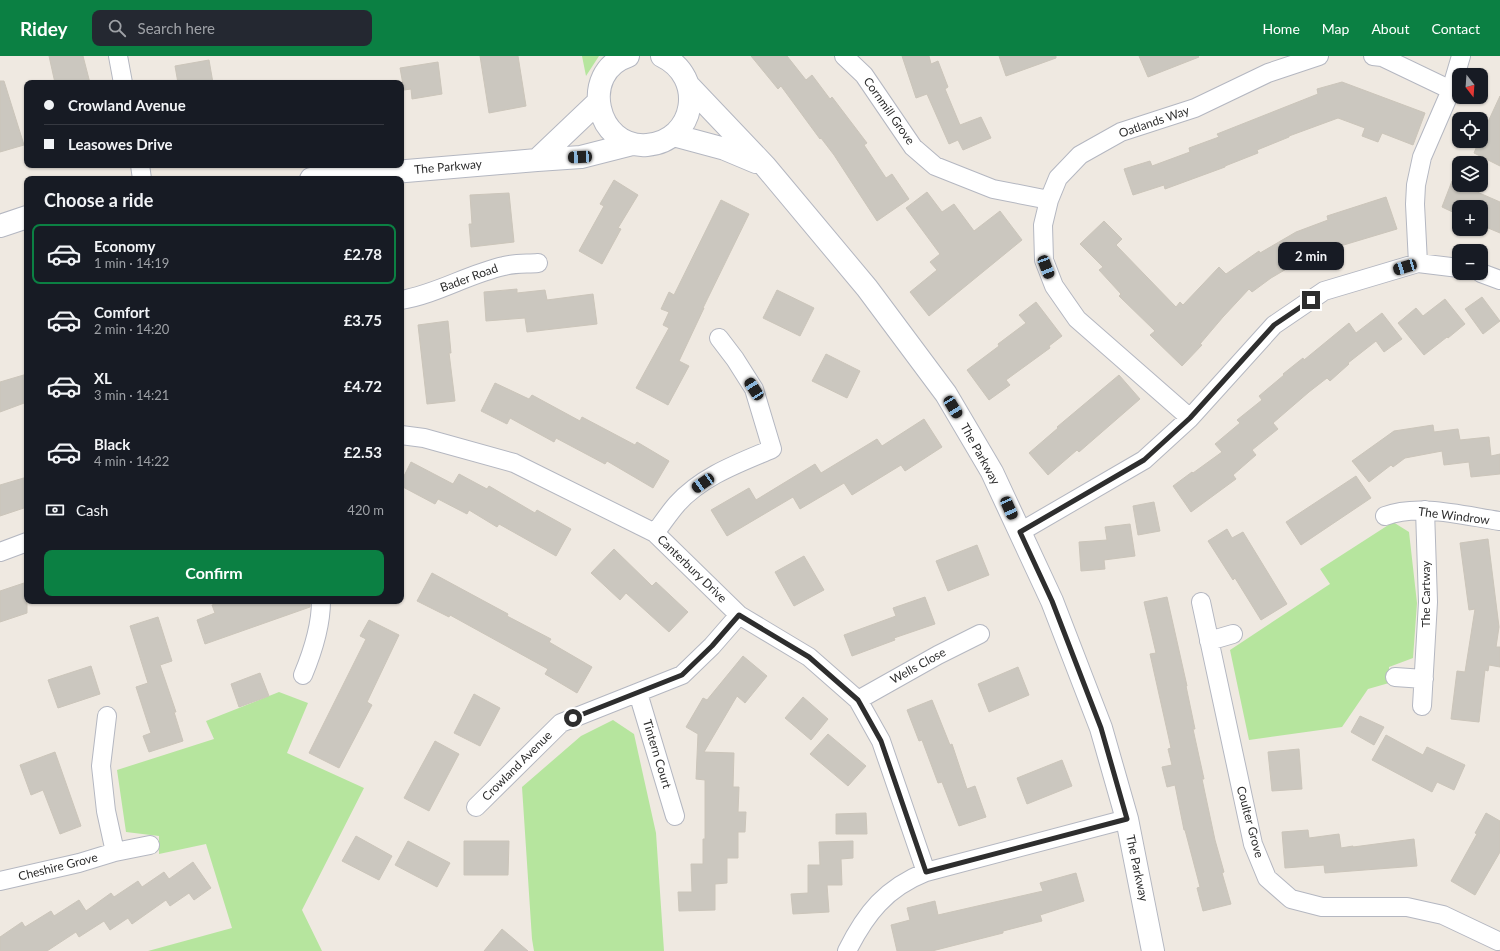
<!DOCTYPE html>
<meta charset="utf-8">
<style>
:root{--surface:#171b24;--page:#242831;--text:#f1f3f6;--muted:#9ea1a6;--line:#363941;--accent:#0b8043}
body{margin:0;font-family:Lato,sans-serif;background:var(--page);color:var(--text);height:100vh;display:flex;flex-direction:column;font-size:15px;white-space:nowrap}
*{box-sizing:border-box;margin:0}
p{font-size:13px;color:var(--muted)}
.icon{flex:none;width:22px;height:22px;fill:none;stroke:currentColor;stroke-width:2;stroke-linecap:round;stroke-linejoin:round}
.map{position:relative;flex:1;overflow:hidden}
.sheet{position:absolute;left:24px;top:120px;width:380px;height:428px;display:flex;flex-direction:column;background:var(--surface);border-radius:8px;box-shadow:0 1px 3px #0004}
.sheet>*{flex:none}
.top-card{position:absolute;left:24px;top:24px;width:380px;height:88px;border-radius:8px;box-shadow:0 1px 3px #0004;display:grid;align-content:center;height:88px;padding:0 20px;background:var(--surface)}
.needle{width:26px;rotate:163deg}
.fabs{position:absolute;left:1452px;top:12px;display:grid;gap:8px}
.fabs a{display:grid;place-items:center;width:36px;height:36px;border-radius:8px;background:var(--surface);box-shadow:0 1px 3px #0004;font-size:20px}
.end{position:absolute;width:18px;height:18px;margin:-9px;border:5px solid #2e2e2e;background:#fff;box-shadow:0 0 0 2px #fff}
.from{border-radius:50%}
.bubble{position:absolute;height:28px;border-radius:8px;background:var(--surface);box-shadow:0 1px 3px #0004;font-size:13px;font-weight:700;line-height:28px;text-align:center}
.car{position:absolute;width:12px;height:24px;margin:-12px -6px;border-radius:5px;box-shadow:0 0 3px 1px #0007;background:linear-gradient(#222 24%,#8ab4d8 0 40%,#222 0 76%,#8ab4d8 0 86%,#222 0)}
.top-card b{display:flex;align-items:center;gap:14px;height:38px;font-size:15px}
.top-card b+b{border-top:1px solid var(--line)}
.top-card i{width:10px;height:10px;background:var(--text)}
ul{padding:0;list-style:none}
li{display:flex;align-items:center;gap:12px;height:60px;margin:0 8px 6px;padding:0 12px;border:2px solid transparent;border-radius:8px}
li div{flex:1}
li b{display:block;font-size:15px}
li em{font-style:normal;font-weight:700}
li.selected{border-color:var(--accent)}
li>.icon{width:36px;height:36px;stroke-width:1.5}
h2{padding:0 20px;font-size:18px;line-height:48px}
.pay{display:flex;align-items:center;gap:10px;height:44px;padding:0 20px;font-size:15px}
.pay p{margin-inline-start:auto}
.cta{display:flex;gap:8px;margin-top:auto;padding:8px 20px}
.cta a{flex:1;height:46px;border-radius:8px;background:var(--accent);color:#fff;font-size:16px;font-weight:700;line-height:46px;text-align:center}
header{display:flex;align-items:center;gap:24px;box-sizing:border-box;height:56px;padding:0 20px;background:var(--accent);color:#fff}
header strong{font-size:19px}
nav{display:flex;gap:22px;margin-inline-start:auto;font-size:14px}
.search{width:280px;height:36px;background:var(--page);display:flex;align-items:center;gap:10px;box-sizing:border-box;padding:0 14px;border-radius:8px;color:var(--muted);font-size:15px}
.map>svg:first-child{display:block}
.green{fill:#b6e59e}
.building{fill:#cbc7bf;stroke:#cbc5ba}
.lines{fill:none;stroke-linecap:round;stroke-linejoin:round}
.minor-casing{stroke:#b4b7c1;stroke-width:20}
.tertiary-casing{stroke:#b4b7c1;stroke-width:24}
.minor{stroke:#fff;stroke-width:18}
.tertiary{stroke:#fff;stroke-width:22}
.route{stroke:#2e2e2e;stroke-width:5}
.labels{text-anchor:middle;stroke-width:3;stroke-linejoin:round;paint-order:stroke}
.street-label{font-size:12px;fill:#2e2e2e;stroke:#fff}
</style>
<header>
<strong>Ridey</strong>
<div class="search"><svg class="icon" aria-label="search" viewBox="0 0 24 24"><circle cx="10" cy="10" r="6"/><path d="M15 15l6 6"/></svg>Search here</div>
<nav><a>Home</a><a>Map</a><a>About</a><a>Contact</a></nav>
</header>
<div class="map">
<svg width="1500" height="895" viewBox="0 0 1500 895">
<rect width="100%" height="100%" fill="#efe9e1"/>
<path class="green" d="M582,0H599L586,20Z
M1393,466L1409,476L1417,547L1413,602L1389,611V627L1368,633L1342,671L1249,684L1230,594L1330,528L1320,513Z
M279,636L308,647L287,697L364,732L302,854L322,895H148L232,872L206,788L159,798V780L126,776L117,714L214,683L206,665Z
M613,664L634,678L656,777L664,895H534L532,883L522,731L581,680Z"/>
<path class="building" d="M49,0H83L90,27H55Z
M480,0H518L526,50L489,57Z
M751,0H787L806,24L812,19L830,43L832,41L867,87L864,89L886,122L892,118L909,143L877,165L834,99L821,82L820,83L781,30L778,33Z
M902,0H929L931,8L938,5L948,31L945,33L960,69L981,61L991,82L963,94L958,84L949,88L927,38L916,42Z
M999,0H1056V2L1006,20Z
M1139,0H1198L1199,1L1148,21Z
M209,4L213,27H178L175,10Z
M438,6L442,38L412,43L411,33L404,34L400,12Z
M0,25H4L24,89L0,96Z
M1342,26L1425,57L1413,89L1382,77L1378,86L1362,80L1365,72L1338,62L1289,80V81L1257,94L1258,97L1225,110V111L1165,133L1164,129L1133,139L1124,113L1150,105L1152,110L1190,96L1189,92L1219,81L1217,78L1318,38L1317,33Z
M1500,40V110L1474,97L1479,85H1481V81Z
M614,124L638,139L618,172L621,173L602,208L579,195L604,150L600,148Z
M1452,125L1500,146V177L1481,169V151H1459V159L1442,151Z
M927,136L942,156L954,148L974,175L1000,155L1022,184L929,260L910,236L937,214L930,206L940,198L906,152Z
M509,137L514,186L471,191L469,168H472L470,139Z
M1386,141L1397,173L1337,191L1336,189L1312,198L1271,222L1252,236L1249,233L1223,261L1200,288L1202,289L1182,310L1150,279L1155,275L1119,240L1121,238L1099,214L1103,211L1080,188L1104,165L1122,183L1116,189L1176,251L1180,246L1183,249L1219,211L1226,218L1259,195L1260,197L1296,176L1328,164L1327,160Z
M721,144L749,158L703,252H704L679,305L689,310L668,349L636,332L669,272L663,269L669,256L661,253L669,236L674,239Z
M517,233V237L545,234L547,244L593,238L597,268L527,276L525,262L486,265L484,236Z
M777,234L814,252L800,280L763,262Z
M1482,241L1500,265L1483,278L1465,253Z
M1445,243L1465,268L1448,282L1447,281L1424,299L1398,267L1416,252L1423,260Z
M1036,246L1062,280L1049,290L1050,292L1006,324L1010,329L989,344L967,314L999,290L998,288L1026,267L1019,259Z
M1382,257L1402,283L1384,296L1376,285L1348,307L1349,308L1330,325L1327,322L1309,336L1273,367L1278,373L1252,394L1256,399L1233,419L1236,423L1191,456L1173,430L1192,416L1193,417L1222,396L1215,388L1240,367L1237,364L1262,344L1259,340L1284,319L1283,318L1303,302L1304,304L1349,267L1356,277Z
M448,265L451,297H449L455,345L427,348L418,269Z
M826,298L860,315L847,342L812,325Z
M27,318V346L0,356V326Z
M1119,319L1140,343L1079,396L1077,394L1048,419L1029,397L1058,372L1057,371Z
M495,327L529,343L532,339L580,365L582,361L635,389L637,386L669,405L653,432L607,405L605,408L556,382L554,386L510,362L507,368L481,355Z
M924,363L942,391L905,415L901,409L852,439L844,427L800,453L793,441L727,480L711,454L749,432L756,444L815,408L821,417L877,383L882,390Z
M1433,369L1434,376L1458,373L1460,384L1489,381L1491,400L1500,398V418L1471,421L1469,406L1444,409L1442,395L1405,402L1393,411L1391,409L1369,426L1352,405L1394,375Z
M411,406L453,428L459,418L487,433L489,430L535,457L537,454L571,473L556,500L499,468L497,471L469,454L467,458L438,443L435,448L401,430V426Z
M1356,420L1371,442L1301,489L1286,466Z
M27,421V451L0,460V429Z
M1154,446L1160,475L1138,479L1133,450Z
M1130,468L1135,500L1104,504L1105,513L1081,515L1079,486L1107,484L1105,471Z
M1227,473L1232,482L1243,476L1287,548L1261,564L1235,522L1233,524L1208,485Z
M1488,483L1499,571L1496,591H1500V611L1489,609L1488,615L1485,614L1479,666L1451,663L1457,615L1465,616L1475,553L1469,554L1460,487Z
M977,489L989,519L948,535L936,505Z
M614,493L652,530L656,526L688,556L669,576L626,537L620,544L591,517Z
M804,500L824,534L794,550L775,516Z
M432,517L508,558L507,560L551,583L549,586L592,611L577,637L545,618L548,613L450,559L449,561L417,545Z
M27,526V557L0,566V535Z
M925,541L935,568L894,582L895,584L852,600L844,579L896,560L893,552Z
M1167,541L1187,630H1186L1195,673H1193L1204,723H1202L1215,784L1224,816L1222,817L1231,848L1203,855L1197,832L1200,831L1185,774H1184L1175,729L1167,731L1162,711L1172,709L1168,693L1171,692L1150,598L1156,597L1144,546Z
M224,545H310V551L205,588L197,564L215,557L212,549Z
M158,561L172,605L160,609L176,656H174L183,685L149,696L143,680L151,677L136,631L148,627L130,570Z
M369,564L399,579L367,646L372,649L339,712L309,697L366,583L360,580Z
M743,600L767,620L745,647L737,640L704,696L734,697L733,731H739L738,756H746L745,776H738V802H727V827L715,828V854L679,855L678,836H692L691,808H703V783H705V724L696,723L698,678L686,671L703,642L707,644Z
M91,610L100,638L58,652L48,624Z
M1018,611L1029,639L989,656L978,628Z
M260,617L269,640L239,651L231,628Z
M474,638L500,652L480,690L454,677Z
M803,641L828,663L811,684L785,662Z
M932,644L950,689L952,688L967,733L975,730L986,761L959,770L942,726L938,727L922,684L919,685L907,654Z
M1360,660L1384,671L1374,689L1351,676Z
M828,678L866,710L848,730L810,698Z
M1386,679L1423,699L1427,691L1465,709L1454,734L1437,726L1432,736L1372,704Z
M435,685L459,698L429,755L404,742Z
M1299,693L1302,733L1272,735L1268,696Z
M55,696L81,770L60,778L43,734L31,739L20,709Z
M1062,704L1072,730L1027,748L1017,722Z
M866,757L867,778H836V758Z
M1486,757L1500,765V796L1475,839L1451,825L1477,778L1475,777Z
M1308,774L1309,782L1339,778L1341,792L1353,790V791L1414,783L1417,810L1325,817L1324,809L1285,812L1282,776Z
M356,780L392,800L379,824L342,805Z
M408,785L450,807L437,831L395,809Z
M464,785H509L508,819H464Z
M853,785V802L841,803L842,829H827L829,856L793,858L791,838L808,837V809H820L819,786Z
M193,806L211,832L194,844L189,837L170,850L166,844L132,868L128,862L110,874L104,865L79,881L76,876L47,895H0V881L22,866L25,871L51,855L54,860L79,844L86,855L111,837L114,841L138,825L142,831L164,816L169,823Z
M1076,817L1084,845L1040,859L1042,865L1003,875V877L932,895H897L891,869L910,864L907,852L935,845L938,859L1043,835L1040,827Z
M502,873L528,895H484Z"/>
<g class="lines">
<defs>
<path id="minor" d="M118,0L123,27
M844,0L864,19L913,91L935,110L993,133L1049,144
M1373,0L1382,1L1451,34
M140,109L142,123
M1418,207L1415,148L1416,129L1422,101L1451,34L1461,0
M1481,217L1500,224
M401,244C437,238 468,218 504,210C515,207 527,208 538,207
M1190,362L1077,263L1054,230L1044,204L1043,169L1049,144L1058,122L1080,99L1121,76L1195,52L1268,17L1319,0
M401,379L424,382L514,407L655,477L739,559L809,601L858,644L881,685L926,816
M1385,460C1419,447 1465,460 1500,465
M1020,476L1144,404L1190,362L1274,269L1324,235L1418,207L1459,212
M655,477C662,468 669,457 677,448C702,420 739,407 772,393L754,333L735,303L719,282
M0,496L27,486
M1201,546L1253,788L1267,822L1291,843L1322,851H1407L1443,859L1498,885
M1209,585L1233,578
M303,619C313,595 321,570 321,545
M1395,621L1424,623
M638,637L675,760
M858,644L938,599L980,578
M1422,650L1428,546L1425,454
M107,660L101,710L106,755L115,796
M476,751L561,667L682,619L712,590L739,559
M0,825L79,807L115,796L150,789
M847,895C866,857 886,832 926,816L1127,763"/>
<path id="tertiary" d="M628,0C579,16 596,93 647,89C696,85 706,21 662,0
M690,31L765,110L867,232L946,338L992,416L1052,545L1101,672L1127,763L1153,895
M673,79L725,93L756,106
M537,104L598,46
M311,123L537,104L581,101L632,88
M0,170L27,161"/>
</defs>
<use href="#minor" class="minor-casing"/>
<use href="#tertiary" class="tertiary-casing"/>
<use href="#minor" class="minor"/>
<use href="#tertiary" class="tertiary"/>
</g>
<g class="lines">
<path class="route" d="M573,662L682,619L712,590L739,559L809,601L858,644L881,685L926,816L1127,763L1101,672L1052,545L1020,476L1144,404L1190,362L1274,269L1311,244"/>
</g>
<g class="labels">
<g class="street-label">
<text transform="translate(889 55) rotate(55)" y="4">Cornmill Grove</text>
<text transform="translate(1154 66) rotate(-19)" y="4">Oatlands Way</text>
<text transform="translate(448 111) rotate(-5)" y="4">The Parkway</text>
<text transform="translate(469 222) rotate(-20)" y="4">Bader Road</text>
<text transform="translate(980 398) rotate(61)" y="4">The Parkway</text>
<text transform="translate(1454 460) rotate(7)" y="4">The Windrow</text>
<text transform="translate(692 513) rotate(44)" y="4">Canterbury Drive</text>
<text transform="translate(1426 538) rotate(-90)" y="4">The Cartway</text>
<text transform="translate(918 610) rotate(-29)" y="4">Wells Close</text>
<text transform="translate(657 698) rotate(73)" y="4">Tintern Court</text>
<text transform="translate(517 710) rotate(-45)" y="4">Crowland Avenue</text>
<text transform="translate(1250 766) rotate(75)" y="4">Coulter Grove</text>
<text transform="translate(58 811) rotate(-14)" y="4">Cheshire Grove</text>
<text transform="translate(1137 812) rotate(78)" y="4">The Parkway</text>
</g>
</g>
</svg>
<div class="fabs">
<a><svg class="needle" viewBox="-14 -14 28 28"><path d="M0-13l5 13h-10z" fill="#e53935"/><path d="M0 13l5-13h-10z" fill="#9ea1a6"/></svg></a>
<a><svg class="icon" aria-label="locate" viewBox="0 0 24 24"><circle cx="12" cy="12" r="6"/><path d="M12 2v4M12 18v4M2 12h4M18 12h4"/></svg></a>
<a><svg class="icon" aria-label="layers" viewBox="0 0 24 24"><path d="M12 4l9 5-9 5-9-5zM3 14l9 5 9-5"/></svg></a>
<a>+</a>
<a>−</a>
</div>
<i class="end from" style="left:573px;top:662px"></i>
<i class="end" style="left:1311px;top:244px"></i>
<div class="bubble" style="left:1278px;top:186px;width:66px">2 min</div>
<i class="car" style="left:580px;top:101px;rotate:267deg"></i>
<i class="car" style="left:1046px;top:211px;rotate:159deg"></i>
<i class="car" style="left:1405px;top:211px;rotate:253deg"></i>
<i class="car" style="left:754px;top:333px;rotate:327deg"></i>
<i class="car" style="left:953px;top:351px;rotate:149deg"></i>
<i class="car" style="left:703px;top:427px;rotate:236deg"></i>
<i class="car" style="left:1009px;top:452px;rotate:156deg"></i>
<div class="top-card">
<b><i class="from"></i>Crowland Avenue</b>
<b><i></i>Leasowes Drive</b>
</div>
<section class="sheet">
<h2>Choose a ride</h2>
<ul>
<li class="selected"><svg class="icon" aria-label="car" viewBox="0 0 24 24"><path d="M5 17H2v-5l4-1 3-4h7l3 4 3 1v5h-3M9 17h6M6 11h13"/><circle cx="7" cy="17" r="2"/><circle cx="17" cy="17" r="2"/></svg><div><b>Economy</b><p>1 min · 14:19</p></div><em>£2.78</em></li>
<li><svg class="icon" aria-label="car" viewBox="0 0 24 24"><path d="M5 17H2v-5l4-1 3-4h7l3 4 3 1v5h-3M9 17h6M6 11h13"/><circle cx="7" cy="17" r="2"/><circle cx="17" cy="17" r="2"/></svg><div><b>Comfort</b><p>2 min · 14:20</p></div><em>£3.75</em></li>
<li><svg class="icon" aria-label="car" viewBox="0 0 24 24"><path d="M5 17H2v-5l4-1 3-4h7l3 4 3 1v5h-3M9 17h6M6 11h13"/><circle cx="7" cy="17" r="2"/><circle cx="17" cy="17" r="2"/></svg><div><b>XL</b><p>3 min · 14:21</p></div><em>£4.72</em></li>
<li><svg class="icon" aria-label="car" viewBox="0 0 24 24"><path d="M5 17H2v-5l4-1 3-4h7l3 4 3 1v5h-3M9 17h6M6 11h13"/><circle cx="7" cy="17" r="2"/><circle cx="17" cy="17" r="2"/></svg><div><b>Black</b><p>4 min · 14:22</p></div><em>£2.53</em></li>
</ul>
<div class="pay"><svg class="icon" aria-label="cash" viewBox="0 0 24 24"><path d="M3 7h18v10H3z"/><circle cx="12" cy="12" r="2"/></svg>Cash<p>420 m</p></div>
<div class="cta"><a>Confirm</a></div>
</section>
</div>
